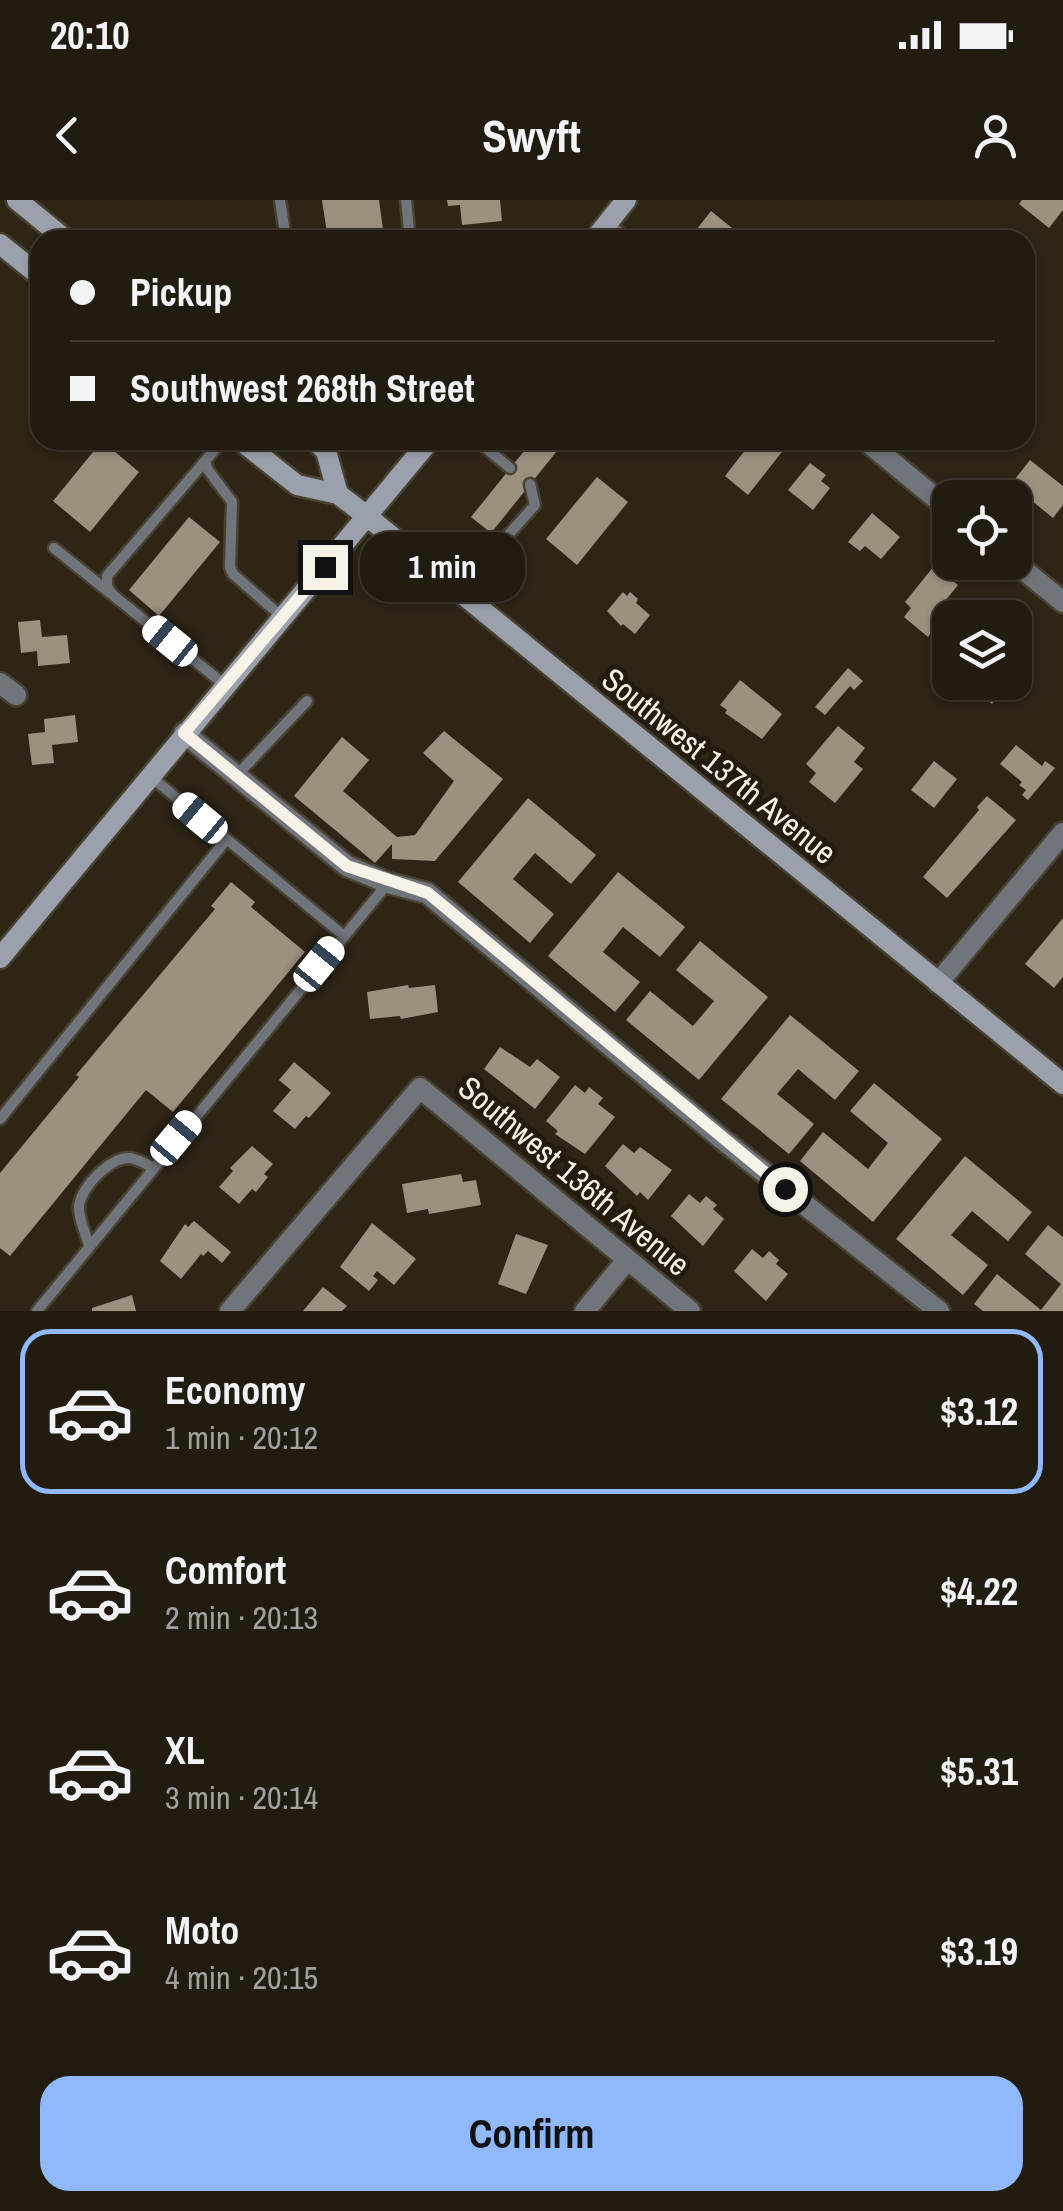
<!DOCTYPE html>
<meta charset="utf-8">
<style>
:root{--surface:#221c10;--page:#2e291e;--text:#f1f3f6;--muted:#a2a19f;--line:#3f3a30;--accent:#90b8fd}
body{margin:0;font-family:"Archivo Narrow",sans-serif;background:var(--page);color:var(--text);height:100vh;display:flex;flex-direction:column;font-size:38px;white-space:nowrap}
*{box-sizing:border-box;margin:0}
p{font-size:32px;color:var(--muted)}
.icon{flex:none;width:55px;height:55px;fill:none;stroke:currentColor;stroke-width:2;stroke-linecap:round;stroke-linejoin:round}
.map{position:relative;height:1111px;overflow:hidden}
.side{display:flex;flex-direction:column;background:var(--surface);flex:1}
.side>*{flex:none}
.banner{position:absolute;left:30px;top:30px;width:1005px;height:220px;border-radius:30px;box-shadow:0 2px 8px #0004,0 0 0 2px var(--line);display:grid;align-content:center;height:220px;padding:0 40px;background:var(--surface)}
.buttons{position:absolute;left:932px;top:280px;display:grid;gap:20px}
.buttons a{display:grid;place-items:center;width:100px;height:100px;border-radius:20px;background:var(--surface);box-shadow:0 2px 8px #0004,0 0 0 2px var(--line);font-size:50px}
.end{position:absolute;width:45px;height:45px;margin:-22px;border:12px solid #f7f2e8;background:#111;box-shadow:0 0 0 5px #111}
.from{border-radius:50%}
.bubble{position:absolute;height:70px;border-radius:30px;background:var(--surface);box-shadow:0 2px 8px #0004,0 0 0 2px var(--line);font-size:32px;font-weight:700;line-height:70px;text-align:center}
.car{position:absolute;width:30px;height:60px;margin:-30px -15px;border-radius:12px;box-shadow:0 0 8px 2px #0007;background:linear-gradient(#fff 24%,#345 0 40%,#fff 0 76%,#345 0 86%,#fff 0)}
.banner b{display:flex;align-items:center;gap:35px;height:95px;font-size:38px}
.banner b+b{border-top:2px solid var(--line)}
.banner i{width:25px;height:25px;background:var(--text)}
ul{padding:18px 0 0;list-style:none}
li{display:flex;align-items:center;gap:30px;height:165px;margin:0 20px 15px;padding:0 20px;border:5px solid transparent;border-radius:30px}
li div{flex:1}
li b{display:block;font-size:38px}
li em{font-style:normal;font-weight:700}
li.active{border-color:var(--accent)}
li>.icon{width:90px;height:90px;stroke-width:1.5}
.action{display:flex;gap:20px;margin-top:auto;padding:20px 40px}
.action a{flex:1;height:115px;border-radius:30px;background:var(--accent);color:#111;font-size:40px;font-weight:700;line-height:115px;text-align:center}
.status{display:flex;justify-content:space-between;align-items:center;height:70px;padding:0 50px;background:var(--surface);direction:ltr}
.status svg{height:28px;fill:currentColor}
header{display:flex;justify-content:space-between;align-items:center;height:130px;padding:0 40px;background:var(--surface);font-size:45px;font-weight:700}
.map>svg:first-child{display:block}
.building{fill:#9a917f}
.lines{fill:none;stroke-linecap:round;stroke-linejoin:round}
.service-casing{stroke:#494233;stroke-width:15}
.minor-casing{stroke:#494233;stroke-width:25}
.secondary-casing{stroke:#494233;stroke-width:25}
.service{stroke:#70747b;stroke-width:10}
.minor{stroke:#70747b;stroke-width:20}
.secondary{stroke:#9aa1ac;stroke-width:20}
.route{stroke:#f7f2e8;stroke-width:12}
.labels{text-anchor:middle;stroke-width:10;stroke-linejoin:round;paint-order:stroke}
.street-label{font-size:32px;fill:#f7f2e8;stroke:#231c0d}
</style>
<div class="status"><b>20:10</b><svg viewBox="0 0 49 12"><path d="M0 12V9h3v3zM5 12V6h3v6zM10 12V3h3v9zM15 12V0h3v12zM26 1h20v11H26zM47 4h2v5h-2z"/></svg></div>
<header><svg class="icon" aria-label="back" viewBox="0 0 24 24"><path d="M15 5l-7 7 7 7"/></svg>Swyft<svg class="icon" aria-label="person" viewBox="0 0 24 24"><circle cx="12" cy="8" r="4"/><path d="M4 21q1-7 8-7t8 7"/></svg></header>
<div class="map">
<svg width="1063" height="1111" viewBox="0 0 1063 1111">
<rect width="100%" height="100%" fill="#2d2516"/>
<path class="building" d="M322,0H379L383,29L364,32L365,40H343V31L327,33Z
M447,0H500L502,21L462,25L460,5L448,6Z
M1022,0H1063V10L1049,28L1019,4Z
M711,11L742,36L739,40H701L693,34Z
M533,240H553L561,246L491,333L471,317Z
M753,240H775L785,248L748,295L725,276Z
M102,241L139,272L90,332L53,301Z
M1030,260L1063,286V305L1053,318L1011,284Z
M810,263L826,275L821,281L830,288L813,310L788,290Z
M597,277L628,302L577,365L546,339Z
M872,313L900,337L881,359L865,346L860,351L848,342Z
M189,317L220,342L159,416L129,390Z
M934,366L958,385L937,411L944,416L928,437L904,417L911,408L905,402Z
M623,392L627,396L630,392L638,399L636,403L650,415L635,434L623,424L621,426L607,411Z
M40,420L42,437L67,435L70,463L38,466L37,451L21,453L18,422Z
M1015,436L1034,452L1015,475Z
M848,468L863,481L854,490L850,486L825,515L815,507Z
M740,480L782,514L762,539L725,513L727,510L720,505Z
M966,482H1009L992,504Z
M75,515L78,542L52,545L54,563L32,565L28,534L45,532L44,519Z
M838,526L865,548L854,562L863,569L835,603L809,582L816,573L806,564Z
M444,531L503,579L435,661L392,659V644L375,663L294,596L342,537L369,560L343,591L397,637L415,635L454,581L423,553Z
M1016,545L1042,566L1045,561L1055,568L1028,600L1022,595L1026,590L1019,585L1022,582L1000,564Z
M934,561L957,579L934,608L911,590Z
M987,596L1016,620L947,698L923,677L979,610L977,607Z
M528,598L596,655L571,684L535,653L513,679L554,714L530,743L458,682Z
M618,672L685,727L660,757L623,727L603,752L640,782L615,812L548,756Z
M231,682L255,702L251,707L305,752L173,912L146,890L10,1056L0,1048V973L79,877L76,875L215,709L211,706Z
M1063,718V777L1054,788L1025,764Z
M700,741L768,797L699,880L626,820L650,791L693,826L714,801L676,770Z
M408,785L409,788L435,785L438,812L401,819L400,816L370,819L367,792Z
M790,815L859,871L835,900L798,869L777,894L814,924L789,954L721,899Z
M500,847L530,867L537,859L560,877L535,909L484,869Z
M294,862L331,893L309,918L306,916L295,929L273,911L291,890L279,880Z
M874,883L942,939L873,1022L800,961L823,932L868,969L888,943L850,911Z
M575,885L585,893L589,887L603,898L598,904L615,917L585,954L555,934L558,931L546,921Z
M623,944L634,953L640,947L672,970L648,1000L640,992L637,996L605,966Z
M252,946L273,964L264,974L268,977L256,992L252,989L239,1004L219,987L233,971L230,968Z
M965,956L1032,1012L1008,1041L972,1011L951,1035L988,1065L963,1095L896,1039Z
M461,974L463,982L476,980L481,1005L429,1014L428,1009L407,1013L402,984Z
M689,994L700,1003L706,996L717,1005L713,1009L724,1019L703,1046L671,1016Z
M194,1021L231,1052L222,1063L208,1051L203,1056L201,1054L181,1079L160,1061L185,1024L188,1027Z
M372,1023L416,1059L394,1085L377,1071L373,1076L378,1080L369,1091L340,1067Z
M1048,1025L1063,1037V1111H983L974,1104L997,1074L1041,1110L1061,1084L1025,1054Z
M516,1034L548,1045L526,1094L498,1084Z
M752,1049L763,1058L769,1051L779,1060L776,1064L788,1074L766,1101L734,1071Z
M323,1087L347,1106L342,1111H303Z
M132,1095L136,1111H92V1108Z"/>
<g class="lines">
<defs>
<path id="service" d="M280,0L286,40
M406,0L410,40
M223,240L107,376V387L114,396L225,485
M476,240L510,268
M205,261L208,270L232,302L230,367L233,374L282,417
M54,348L110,393
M458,391L535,305L530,284
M237,575L307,501
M150,576L343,735
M0,919L226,640
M89,1046C86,1033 78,1019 79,1006C81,987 110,957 130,958C137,959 146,964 153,967
M37,1111L388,683"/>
<path id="minor" d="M605,27L621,40
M865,240L950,310
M1014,362L1063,402
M0,483L16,495
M184,533L347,666L388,683L427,693L723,940L939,1111
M938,783L1063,633
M230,1111L420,888L690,1111
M585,1111L627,1060"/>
<path id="secondary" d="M17,0L66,40
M594,40L626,0
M0,44L40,76
M240,240L297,285L338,294L368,317L1063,884
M314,240L326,251L338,294
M0,758L430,240"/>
</defs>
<use href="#service" class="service-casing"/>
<use href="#minor" class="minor-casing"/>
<use href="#secondary" class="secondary-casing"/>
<use href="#service" class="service"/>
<use href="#minor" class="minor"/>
<use href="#secondary" class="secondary"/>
</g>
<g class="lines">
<path class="route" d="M325,367L184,533L347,666L428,693L785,989"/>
</g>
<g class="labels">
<g class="street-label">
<text transform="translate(719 566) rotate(39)" y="11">Southwest 137th Avenue</text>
<text transform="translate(574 976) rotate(40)" y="11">Southwest 136th Avenue</text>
</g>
</g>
</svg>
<div class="buttons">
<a><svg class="icon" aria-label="locate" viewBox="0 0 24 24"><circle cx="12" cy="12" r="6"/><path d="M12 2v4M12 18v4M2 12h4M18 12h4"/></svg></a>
<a><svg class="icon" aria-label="layers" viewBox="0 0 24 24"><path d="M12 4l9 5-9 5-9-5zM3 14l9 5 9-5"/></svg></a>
</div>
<i class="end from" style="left:785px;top:989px"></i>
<i class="end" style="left:325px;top:367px"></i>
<div class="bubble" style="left:360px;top:332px;width:165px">1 min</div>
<i class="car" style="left:170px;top:441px;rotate:309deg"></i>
<i class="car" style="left:200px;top:618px;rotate:310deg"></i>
<i class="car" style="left:319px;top:764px;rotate:39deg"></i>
<i class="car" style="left:176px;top:938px;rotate:40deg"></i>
<div class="banner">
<b><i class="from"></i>Pickup</b>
<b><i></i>Southwest 268th Street</b>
</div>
</div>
<section class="side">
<ul>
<li class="active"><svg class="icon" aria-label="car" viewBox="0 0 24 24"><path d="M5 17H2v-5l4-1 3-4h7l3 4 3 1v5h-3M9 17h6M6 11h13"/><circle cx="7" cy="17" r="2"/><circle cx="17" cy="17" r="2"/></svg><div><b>Economy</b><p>1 min · 20:12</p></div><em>$3.12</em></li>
<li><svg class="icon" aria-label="car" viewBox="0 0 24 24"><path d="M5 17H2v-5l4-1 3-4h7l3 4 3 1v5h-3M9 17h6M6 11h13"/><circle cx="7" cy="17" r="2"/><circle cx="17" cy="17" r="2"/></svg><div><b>Comfort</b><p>2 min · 20:13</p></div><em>$4.22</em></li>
<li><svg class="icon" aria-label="car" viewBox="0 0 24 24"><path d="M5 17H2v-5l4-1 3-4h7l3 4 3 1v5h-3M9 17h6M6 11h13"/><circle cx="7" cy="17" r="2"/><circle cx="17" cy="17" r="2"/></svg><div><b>XL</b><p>3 min · 20:14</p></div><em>$5.31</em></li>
<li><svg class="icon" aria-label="car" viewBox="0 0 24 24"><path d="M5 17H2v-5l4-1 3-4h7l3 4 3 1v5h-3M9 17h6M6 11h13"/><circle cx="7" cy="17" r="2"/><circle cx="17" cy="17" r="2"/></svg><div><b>Moto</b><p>4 min · 20:15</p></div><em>$3.19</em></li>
</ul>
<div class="action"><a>Confirm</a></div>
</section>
